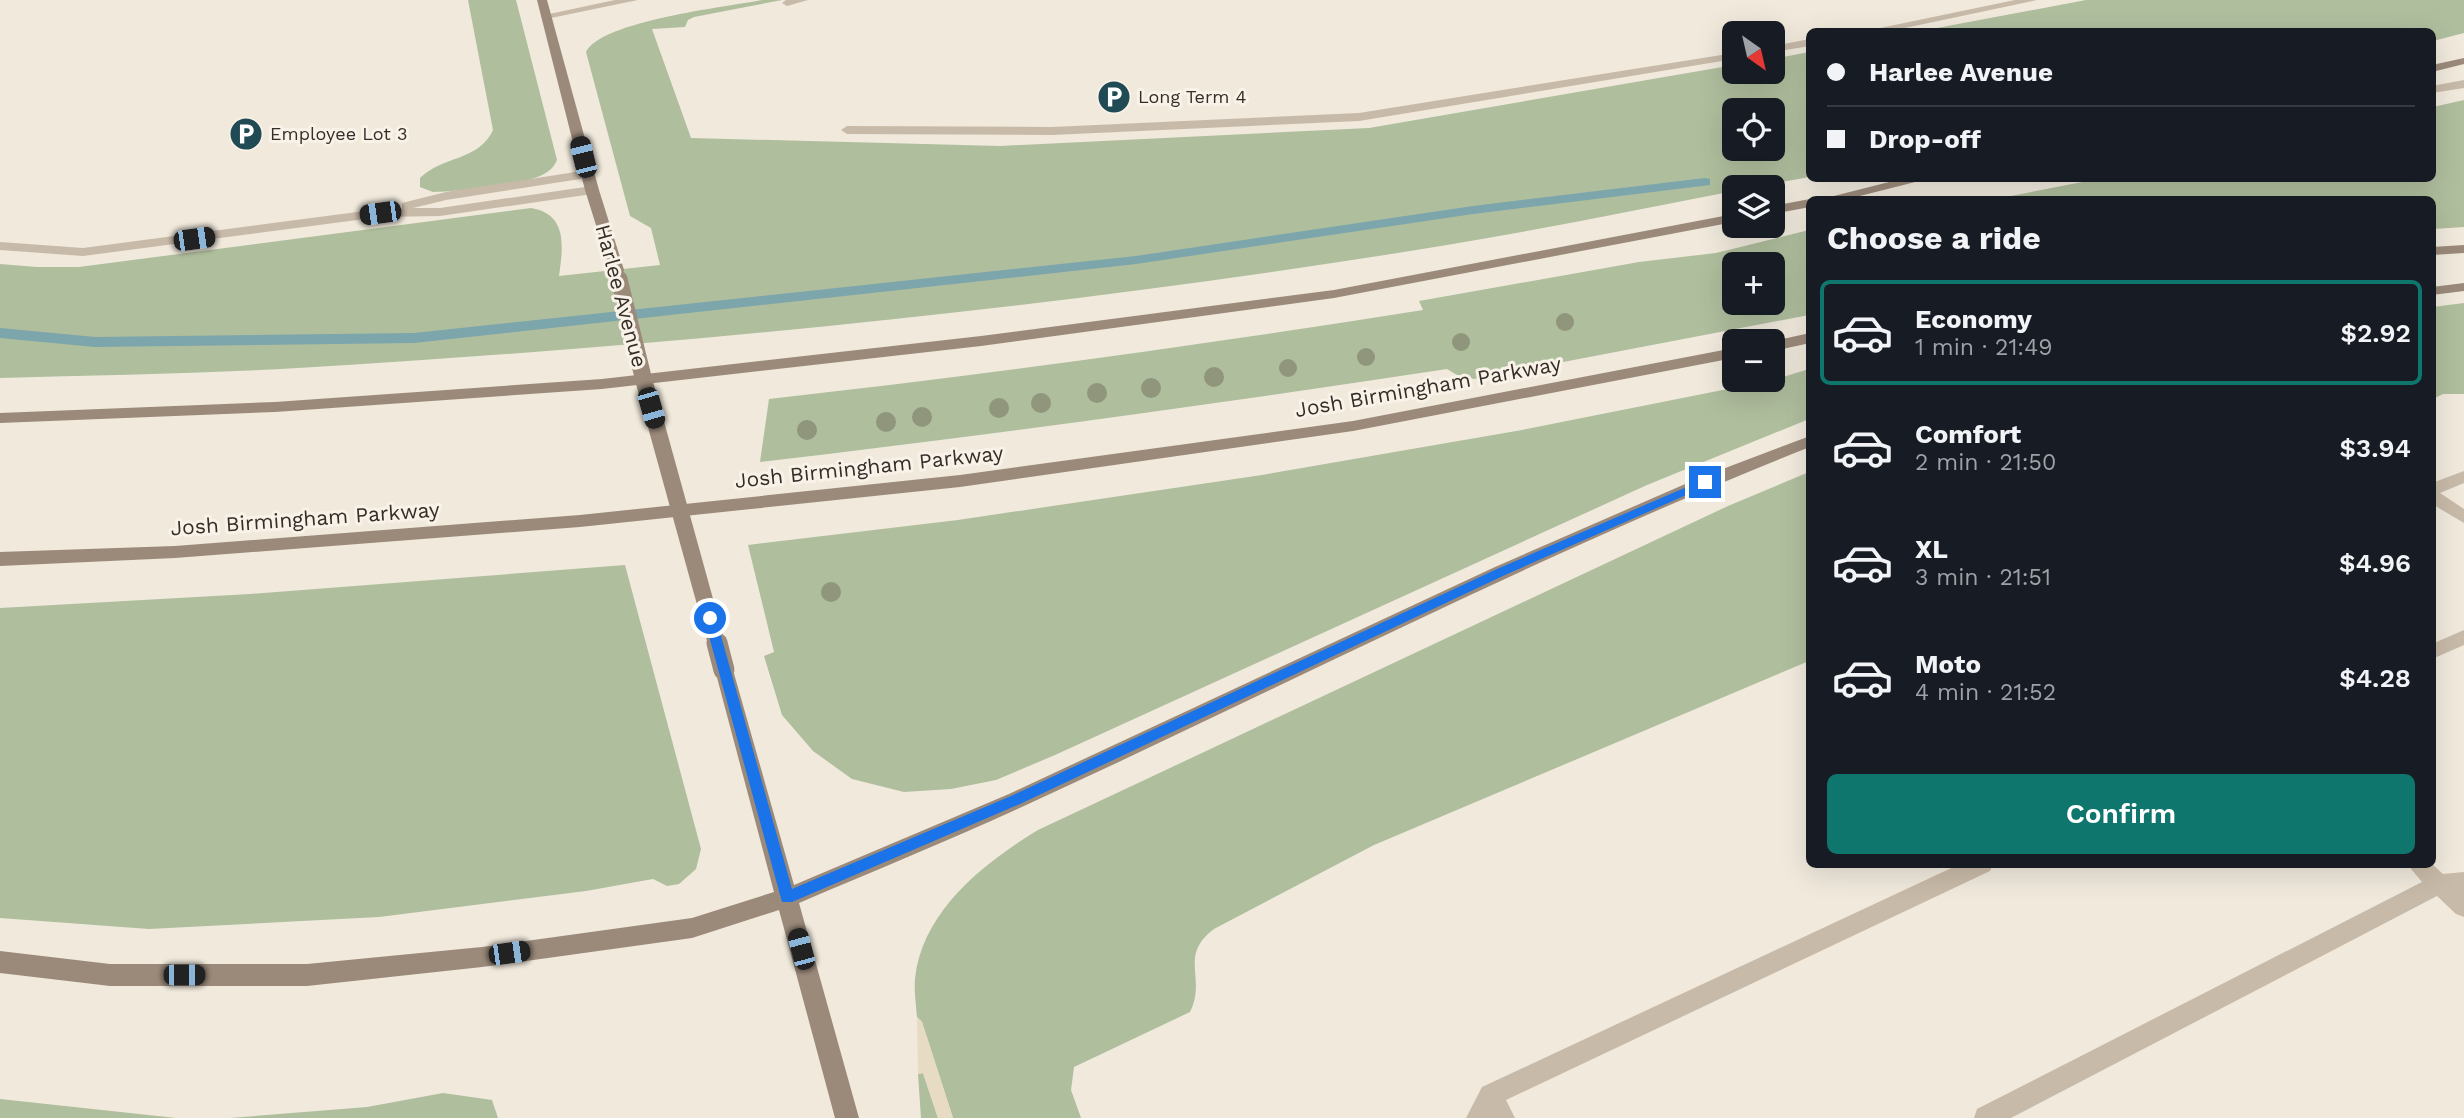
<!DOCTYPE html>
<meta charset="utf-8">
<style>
:root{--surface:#171b24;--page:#242831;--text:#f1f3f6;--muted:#9ea1a6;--line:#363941;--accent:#0f766e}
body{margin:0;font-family:"Work Sans",sans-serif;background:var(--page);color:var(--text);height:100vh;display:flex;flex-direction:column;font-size:26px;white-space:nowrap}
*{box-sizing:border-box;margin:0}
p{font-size:23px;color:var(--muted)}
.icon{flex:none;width:38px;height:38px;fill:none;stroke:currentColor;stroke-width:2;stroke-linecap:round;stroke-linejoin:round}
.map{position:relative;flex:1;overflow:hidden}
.sheet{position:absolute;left:1806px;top:196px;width:630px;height:672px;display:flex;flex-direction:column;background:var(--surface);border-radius:10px;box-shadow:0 7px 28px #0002}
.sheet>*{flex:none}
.top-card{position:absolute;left:1806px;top:28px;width:630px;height:154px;border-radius:10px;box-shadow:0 7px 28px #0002;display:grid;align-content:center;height:154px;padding:0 21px;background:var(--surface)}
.needle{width:46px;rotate:146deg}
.controls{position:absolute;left:1722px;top:21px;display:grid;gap:14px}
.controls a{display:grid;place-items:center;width:63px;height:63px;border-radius:10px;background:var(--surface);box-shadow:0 7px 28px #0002;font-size:35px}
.end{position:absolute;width:32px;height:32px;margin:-16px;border:9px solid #1a73e8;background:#fff;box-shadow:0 0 0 4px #fff}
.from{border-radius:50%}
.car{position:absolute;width:21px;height:42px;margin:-21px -10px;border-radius:9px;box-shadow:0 0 5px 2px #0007;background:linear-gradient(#222 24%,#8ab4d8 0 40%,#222 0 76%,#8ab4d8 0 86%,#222 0)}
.top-card b{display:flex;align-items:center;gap:24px;height:66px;font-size:26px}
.top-card b+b{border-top:2px solid var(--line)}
.top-card i{width:18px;height:18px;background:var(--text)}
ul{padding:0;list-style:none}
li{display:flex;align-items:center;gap:21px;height:105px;margin:0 14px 10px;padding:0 7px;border:4px solid transparent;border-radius:10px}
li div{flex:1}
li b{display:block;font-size:26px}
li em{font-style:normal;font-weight:600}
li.active{border-color:var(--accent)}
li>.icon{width:63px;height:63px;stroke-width:1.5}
h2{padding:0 21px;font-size:32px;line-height:84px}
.primary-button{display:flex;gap:14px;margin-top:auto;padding:14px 21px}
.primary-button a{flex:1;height:80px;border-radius:10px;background:var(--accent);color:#fff;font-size:28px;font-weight:600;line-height:80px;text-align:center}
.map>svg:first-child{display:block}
.green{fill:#afbe9d;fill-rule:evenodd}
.plaza{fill:#e7dbc4}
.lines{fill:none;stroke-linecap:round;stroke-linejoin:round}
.stream{fill:#7ca5ac;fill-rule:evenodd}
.lane{fill:#c8baa8;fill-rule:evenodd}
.secondary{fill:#9b8a7a;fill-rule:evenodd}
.secondary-bridge-far2{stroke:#9b8a7a;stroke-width:12}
.secondary-bridge-far1{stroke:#9b8a7a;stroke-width:17}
.secondary-bridge{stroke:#9b8a7a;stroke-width:21}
.tree{fill:#8f967c}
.route{fill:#1a73e8}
.labels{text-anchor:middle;stroke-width:6;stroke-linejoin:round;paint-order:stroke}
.far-poi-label{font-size:18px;fill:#352e28;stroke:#f8f2e8;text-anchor:start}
.street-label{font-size:21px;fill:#352e28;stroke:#f8f2e8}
</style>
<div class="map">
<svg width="2464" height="1118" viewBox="0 0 2464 1118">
<rect width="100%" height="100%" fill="#f0e9dc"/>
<path class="green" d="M468,0H516L557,160C554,167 550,171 542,175C520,186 459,191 433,192L420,187V178C442,156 479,161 493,130Z
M762,0H782L694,17L688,20L685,27L652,29L691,138L1000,146L1369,128L1734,65V72H1773V59L1809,52V177L1755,187H1734V191C1637,210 1539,230 1441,246C1063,308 680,345 298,368C199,374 99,375 0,378V264L37,267H79L531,208C568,214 563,247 559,276L660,265L651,228L630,216L586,52C601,21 726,7 762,0ZM1734,110H1773V149H1734Z
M2086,0H2464V33L2433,41L2432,32L1921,31Z
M2464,100V227L2433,229L2432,200L1995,199L2103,178H2432L2433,107Z
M1809,230V315L1474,379L1457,375L1447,369C1218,404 990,435 760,462L769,399C988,374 1205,345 1423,310L1419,301L1639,262L1716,253ZM1734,264H1773V303H1734Z
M2464,303V394H2443L2433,399V307Z
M1809,369V419L1647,485L1055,755L996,780L951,789L904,792L852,779L813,751L782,715L764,656L774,652L748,545L958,520L1262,475L1522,430L1773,380Z
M1809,472V661L1374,845L1214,929C1178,956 1207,978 1190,1012L1074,1067L1071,1090L1081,1118H953L922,1022L917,1017C916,1005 914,991 915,979C922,911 984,863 1038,830L1728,506Z
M625,565L701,849L696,869L679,884L667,886L653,879L586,891L379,917L149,929L0,918V608L250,594Z
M923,1073L938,1118H921L918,1074Z
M443,1093L492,1100L498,1118H230L367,1107Z
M0,1099L176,1118H0Z"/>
<path class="plaza" d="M917,1017L922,1022L953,1118H938L923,1073L918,1074Z"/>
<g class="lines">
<path class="stream" d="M1705,178L1710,179V185L1473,214L1136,264L414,343L95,347L0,338V328L95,337L414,333L1136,256L1473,206Z"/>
<path class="lane" d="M615,0H638L546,19L540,16Z
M786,0H808L787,6L782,3Z
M2015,0H2037L1886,32H1861Z
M1810,39V46L1773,52V46Z
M1734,53V59L1359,121L1052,135L847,134L841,130L847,126L1052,127L1359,113Z
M2464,80V88L2432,93V86Z
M588,170L594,174L593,177L446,200L413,208H440L592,186L599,190L592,194L440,216L380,217L83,256L0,250V242L83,248L380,209H402V203L446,192Z
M2464,471V483L2440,493L2464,509V523L2432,504V483Z
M2464,630V645L2432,659V644Z
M1960,864H1993L1990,871L1506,1100L1515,1118H1466L1482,1087Z
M2407,864H2432L2443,874L2464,872V917L2456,914L2437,896L2011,1118H1974L1977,1109L2422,882Z"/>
<path class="secondary" d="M537,0H547L599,190L624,270L622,273H612L610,270L585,190Z
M2464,58V64L2432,72V65Z
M1905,178H1931L1844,200H1818Z
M1810,199V207L1773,214V206Z
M1734,214V222L1334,298L981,346L602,389L275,412L0,423V413L275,402L602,379L981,336L1334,290Z
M2464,245V253L2432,255V247Z
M2464,283V291L2432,295V287Z
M1810,333V343L1773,351V341Z
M1734,348V358L1353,431L960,487L580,527L175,558L0,566V552L175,546L580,515L960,475L1353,421Z
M1810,436V447C1541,553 1286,686 1024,806C950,840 874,871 799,903L859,1118H835L779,910L692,938L482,967L307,986H110L0,973V951L110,964H307L482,947L692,918L774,892L715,670L717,665L724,662L731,665L733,670L794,885L1009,794L1495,567L1699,478Z"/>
<path class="secondary-bridge-far2" d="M617,270L620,281"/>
<path class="secondary-bridge-far1" d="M619,279L644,381L717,645"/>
<path class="secondary-bridge" d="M717,643L724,670"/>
</g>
<g class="tree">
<circle cx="1565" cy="322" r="9"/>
<circle cx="1461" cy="342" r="9"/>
<circle cx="1366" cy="357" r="9"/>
<circle cx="1288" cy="368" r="9"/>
<circle cx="1214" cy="377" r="10"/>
<circle cx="1151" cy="388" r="10"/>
<circle cx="1097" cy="393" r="10"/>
<circle cx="1041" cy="403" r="10"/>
<circle cx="999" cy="408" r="10"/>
<circle cx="922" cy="417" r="10"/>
<circle cx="886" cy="422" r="10"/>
<circle cx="807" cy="430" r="10"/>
<circle cx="831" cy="592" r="10"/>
</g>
<path class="route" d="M1705,479L1710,482L1709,485L1505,575L1020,804L792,902H782L704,618L706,614L710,613L716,618L792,889L1011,796L1497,569Z"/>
<defs>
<symbol id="parking-disc" viewBox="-11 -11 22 22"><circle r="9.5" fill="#204b54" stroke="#f8f2e8"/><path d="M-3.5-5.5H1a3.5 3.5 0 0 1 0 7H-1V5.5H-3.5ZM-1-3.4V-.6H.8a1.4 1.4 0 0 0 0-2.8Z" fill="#fff"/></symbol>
</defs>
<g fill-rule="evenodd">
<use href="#parking-disc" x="1095" y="78" width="38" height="38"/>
<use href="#parking-disc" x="227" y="115" width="38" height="38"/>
</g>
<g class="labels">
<g class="far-poi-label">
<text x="1138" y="103">Long Term 4</text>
<text x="270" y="140">Employee Lot 3</text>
</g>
<g class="street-label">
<text transform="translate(621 296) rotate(75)" y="7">Harlee Avenue</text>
<text transform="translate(1428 387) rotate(-10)" y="7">Josh Birmingham Parkway</text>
<text transform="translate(869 467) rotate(-6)" y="7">Josh Birmingham Parkway</text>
<text transform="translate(305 519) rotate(-4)" y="7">Josh Birmingham Parkway</text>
</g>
</g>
</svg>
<div class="controls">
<a><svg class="needle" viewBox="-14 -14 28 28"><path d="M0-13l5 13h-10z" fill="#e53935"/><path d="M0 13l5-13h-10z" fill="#9ea1a6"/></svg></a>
<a><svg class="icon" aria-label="locate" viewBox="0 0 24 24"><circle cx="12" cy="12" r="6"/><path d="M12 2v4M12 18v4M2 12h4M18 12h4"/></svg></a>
<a><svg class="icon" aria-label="layers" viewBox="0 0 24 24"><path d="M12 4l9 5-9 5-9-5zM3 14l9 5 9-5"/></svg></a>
<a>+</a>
<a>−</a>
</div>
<i class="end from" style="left:710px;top:618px"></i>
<i class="end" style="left:1705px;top:482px"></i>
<i class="car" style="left:583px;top:157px;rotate:346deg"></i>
<i class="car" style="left:380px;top:213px;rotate:262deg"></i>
<i class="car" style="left:194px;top:239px;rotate:82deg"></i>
<i class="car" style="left:651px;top:408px;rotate:164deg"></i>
<i class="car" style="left:801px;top:949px;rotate:345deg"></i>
<i class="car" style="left:509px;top:953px;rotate:82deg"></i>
<i class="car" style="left:184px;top:975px;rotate:90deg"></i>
<div class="top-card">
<b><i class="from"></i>Harlee Avenue</b>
<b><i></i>Drop-off</b>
</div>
<section class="sheet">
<h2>Choose a ride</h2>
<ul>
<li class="active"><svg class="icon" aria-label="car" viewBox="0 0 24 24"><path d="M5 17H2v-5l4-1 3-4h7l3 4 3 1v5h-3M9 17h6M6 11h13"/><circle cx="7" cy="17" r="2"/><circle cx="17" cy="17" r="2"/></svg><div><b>Economy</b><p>1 min · 21:49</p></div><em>$2.92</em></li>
<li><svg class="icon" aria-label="car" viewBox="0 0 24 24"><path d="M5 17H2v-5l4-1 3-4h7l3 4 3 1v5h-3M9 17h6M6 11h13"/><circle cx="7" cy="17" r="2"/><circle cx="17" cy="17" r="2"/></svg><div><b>Comfort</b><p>2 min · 21:50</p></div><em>$3.94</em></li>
<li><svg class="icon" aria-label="car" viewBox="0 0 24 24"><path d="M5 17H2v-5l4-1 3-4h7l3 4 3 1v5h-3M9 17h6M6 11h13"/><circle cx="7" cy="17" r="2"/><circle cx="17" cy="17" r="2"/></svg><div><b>XL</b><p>3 min · 21:51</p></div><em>$4.96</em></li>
<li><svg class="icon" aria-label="car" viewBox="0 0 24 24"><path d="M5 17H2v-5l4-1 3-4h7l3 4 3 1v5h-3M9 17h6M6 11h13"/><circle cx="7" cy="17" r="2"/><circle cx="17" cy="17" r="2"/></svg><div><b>Moto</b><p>4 min · 21:52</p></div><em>$4.28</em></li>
</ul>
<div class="primary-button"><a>Confirm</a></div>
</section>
</div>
